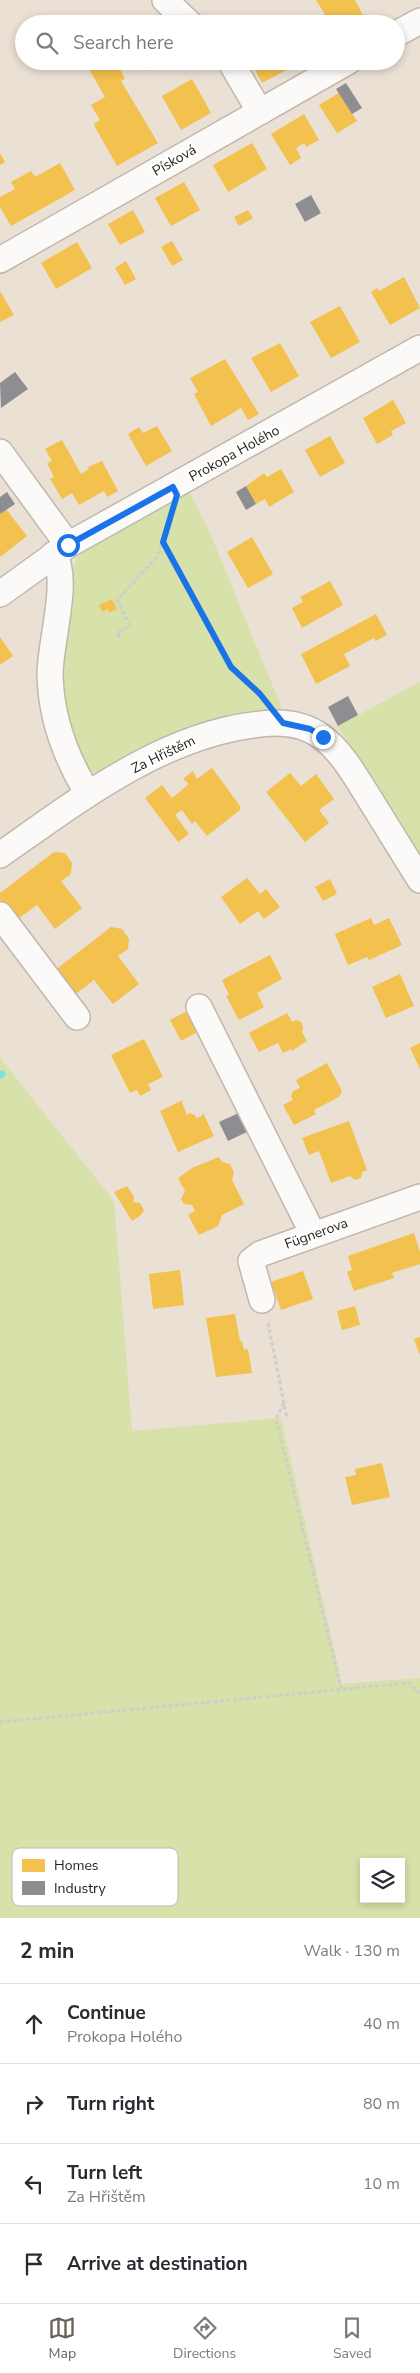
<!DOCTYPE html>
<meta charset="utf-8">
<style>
body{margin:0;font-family:"Nunito Sans",sans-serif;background:#f7f7f7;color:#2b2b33}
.controls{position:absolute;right:15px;bottom:15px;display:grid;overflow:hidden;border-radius:0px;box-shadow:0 2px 8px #0003}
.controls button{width:45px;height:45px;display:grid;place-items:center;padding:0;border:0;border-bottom:1px solid #e1e1e2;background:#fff;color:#2b2b33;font:25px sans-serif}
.stop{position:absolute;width:15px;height:15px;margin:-11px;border:4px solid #1a73e8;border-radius:50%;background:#fff}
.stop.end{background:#1a73e8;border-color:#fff;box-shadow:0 1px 5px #0008}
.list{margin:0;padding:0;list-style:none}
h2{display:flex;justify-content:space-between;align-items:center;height:65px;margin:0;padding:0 20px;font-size:21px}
h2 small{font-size:16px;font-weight:400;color:#7c7c81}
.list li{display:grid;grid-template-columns:32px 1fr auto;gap:15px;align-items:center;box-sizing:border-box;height:80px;padding:0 20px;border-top:1px solid #e1e1e2}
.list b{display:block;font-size:19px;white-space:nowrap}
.list p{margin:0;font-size:16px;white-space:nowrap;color:#7c7c81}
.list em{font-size:16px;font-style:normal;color:#7c7c81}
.icon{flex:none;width:28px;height:28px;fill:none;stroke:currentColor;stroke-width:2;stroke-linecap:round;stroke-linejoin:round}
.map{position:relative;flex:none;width:420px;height:1918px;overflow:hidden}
.search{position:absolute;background:#fff;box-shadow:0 2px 8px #0003;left:15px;right:15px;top:15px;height:55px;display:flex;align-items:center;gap:12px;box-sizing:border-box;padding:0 18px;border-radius:28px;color:#7c7c81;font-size:19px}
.sheet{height:385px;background:#fff}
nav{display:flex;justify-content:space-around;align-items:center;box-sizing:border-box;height:70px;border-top:1px solid #e1e1e2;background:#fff;font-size:14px;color:#7c7c81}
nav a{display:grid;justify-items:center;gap:2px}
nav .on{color:#696157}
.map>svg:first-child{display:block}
</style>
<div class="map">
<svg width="420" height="1918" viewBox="0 0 420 1918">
<rect width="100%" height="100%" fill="#eae0d3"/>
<g fill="#d7e1aa" fill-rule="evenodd">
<polygon points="188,489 212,538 281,706 282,716 96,775 82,766 58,684 72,573 77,558 85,549"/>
<polygon points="420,682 420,859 338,726"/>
<path d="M0,1058L114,1201L132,1431L281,1418L342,1684L420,1678V1918H0ZM364,1862H401V1899H364Z"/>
</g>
<g fill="#f2c14e">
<polygon points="316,0 355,0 366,21 362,24 317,24 315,20 325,14"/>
<polygon points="107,61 116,61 125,79 121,81 158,143 117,166 95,127 94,124 100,120 91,105 105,97 90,71"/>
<polygon points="143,61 166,61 148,71"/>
<polygon points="250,61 289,61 292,67 262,83"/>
<polygon points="192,79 211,113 181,130 162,96"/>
<polygon points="339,93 357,121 337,133 319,105"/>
<polygon points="304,114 319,140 306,147 304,143 296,148 301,158 290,165 271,134"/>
<polygon points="252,143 267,169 228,192 213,165"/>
<polygon points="0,153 5,162 0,165"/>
<polygon points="60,163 75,190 11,226 0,207 0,197 15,189 11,182 31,171 35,177"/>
<polygon points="184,182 200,210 171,226 155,198"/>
<polygon points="133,210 145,232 120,245 108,224"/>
<polygon points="248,210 253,218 239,226 234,217"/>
<polygon points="172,241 183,260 172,266 161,247"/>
<polygon points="77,242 92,268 56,289 41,263"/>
<polygon points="126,261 136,279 125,285 115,268"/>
<polygon points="404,277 420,308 390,325 371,292 377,288 379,291"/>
<polygon points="0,291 14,315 0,322"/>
<polygon points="340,306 360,342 331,358 310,322"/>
<polygon points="280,343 299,376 271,392 251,358"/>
<polygon points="225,359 259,414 248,420 241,408 211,426 194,394 198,392 190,378"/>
<polygon points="393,400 406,423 391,431 393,435 377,444 363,418"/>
<polygon points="157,426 172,451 146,466 128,434 139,427 143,433"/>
<polygon points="330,436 345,463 320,477 305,450"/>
<polygon points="62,440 81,474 89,469 88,467 102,461 118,491 107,497 104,491 79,505 72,493 62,499 50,479 54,477 47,463 52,461 45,449"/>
<polygon points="281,469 294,492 269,507 265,499 256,504 246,486 264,473 267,477"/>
<polygon points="6,509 27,536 0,557 0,514"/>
<polygon points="252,537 273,574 248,588 227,552"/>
<polygon points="330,581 343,605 302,628 292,608 303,602 300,597"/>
<polygon points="112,599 117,609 109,613 108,609 102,612 99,605"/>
<polygon points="376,614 387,635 376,641 374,638 344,654 350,666 316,684 301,654"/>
<polygon points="0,637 13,656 0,665"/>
<polygon points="212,768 240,806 240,810 207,836 195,821 192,824 182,810 175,815 189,834 178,842 145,798 162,785 172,798 189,784 183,779 193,771 197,779"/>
<polygon points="290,773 301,786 316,774 334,799 319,810 329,823 305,842 266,792"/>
<polygon points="54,852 65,853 72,863 71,874 61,881 82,908 55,929 37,905 15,921 0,901 0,893"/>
<polygon points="247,878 260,894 266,889 280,907 264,919 258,911 240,924 221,897"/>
<polygon points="330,879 337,894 323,901 315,887"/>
<polygon points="371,918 374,925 389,918 402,945 369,960 367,957 348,965 335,934"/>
<polygon points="111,927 122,929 129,939 128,949 118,956 139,984 113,1004 94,980 73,996 54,971"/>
<polygon points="270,955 282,979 257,993 264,1007 239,1020 226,996 229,995 222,980"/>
<polygon points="400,974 414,1006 386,1018 372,987"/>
<polygon points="189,1010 199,1031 181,1041 170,1020"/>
<polygon points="287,1013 292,1022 296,1020 301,1022 303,1027 302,1032 307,1041 292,1051 291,1049 283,1053 278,1043 259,1052 249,1033"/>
<polygon points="144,1039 163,1077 148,1084 151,1090 140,1096 137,1090 130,1093 111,1055"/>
<polygon points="420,1043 420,1069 410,1048"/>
<polygon points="327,1063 342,1091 339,1097 314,1110 316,1114 294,1125 283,1105 293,1100 291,1097 293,1091 300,1088 296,1080"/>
<polygon points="183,1100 182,1103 187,1115 190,1113 195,1115 196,1118 202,1116 203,1113 214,1136 178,1152 160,1111"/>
<polygon points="349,1121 367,1170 362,1172 361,1178 355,1180 350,1176 331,1183 319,1151 309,1155 302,1138"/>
<polygon points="219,1157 222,1162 230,1164 234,1172 232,1180 244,1204 222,1215 218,1226 199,1235 188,1215 195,1211 192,1205 184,1204 181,1199 185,1191 178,1178 192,1168"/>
<polygon points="127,1186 134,1197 133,1202 140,1203 144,1210 141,1215 132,1221 114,1192"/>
<polygon points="414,1233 420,1252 420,1264 392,1273 394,1278 354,1291 347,1272 352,1270 348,1256"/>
<polygon points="180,1270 184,1305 153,1309 149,1274"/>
<polygon points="303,1271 313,1299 281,1310 271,1282"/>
<polygon points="355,1306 360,1325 342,1330 337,1311"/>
<polygon points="235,1314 240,1341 242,1341 244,1350 248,1349 252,1373 216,1377 206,1318"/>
<polygon points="420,1337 420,1355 414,1339"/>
<polygon points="382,1463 390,1497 352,1505 345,1477 356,1475 355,1469"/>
</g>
<g fill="#8d8d92">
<polygon points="346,83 362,108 352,114 336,89"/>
<polygon points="311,195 321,213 305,222 295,204"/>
<polygon points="15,372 28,389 1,408 0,383"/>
<polygon points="246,486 256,504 246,510 236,492"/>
<polygon points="7,492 15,504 0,514 0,497"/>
<polygon points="348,696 358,715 338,726 328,707"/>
<polygon points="241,1112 249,1131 228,1141 219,1122"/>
</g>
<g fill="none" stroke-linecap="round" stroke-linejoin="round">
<polyline stroke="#7be0e2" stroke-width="7" points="0,1075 2,1074"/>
<g stroke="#c0b8ae" stroke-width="28">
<g id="street">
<polyline points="165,0 190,24"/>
<polyline points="396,34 420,21"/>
<polyline points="230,61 260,112"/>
<polyline points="0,260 349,61"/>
<polyline points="0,452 68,545"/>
<path d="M54,554C70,580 50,642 50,675C51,718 66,758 88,794"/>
<polyline points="0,594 68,545 420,348"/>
<path d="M0,855C76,802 159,737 253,725C277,721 302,722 322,737C341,751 354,774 366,793C384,822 402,851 420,880"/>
<polyline points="0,915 77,1017"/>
<polyline points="199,1007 313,1234"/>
<polyline points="262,1300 251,1261 260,1254 420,1197"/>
</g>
</g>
<g stroke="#d0cdca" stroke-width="3" stroke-dasharray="4 2.5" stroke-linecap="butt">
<polyline points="171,513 163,541 231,667 266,701"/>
<polyline points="120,637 117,633 130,626 117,600 157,557 163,541"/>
<polyline points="268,1323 287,1418"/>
<polyline points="284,1403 276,1419 341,1688"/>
<polyline points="0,1722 409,1683 420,1693"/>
</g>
<use href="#street" stroke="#fcfaf8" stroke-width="25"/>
</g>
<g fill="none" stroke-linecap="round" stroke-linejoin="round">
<polyline stroke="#1a73e8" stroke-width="6" points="68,545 173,487 177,495 163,542 231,667 260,694 283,723 310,729 323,737"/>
</g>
<g text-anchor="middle" stroke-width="5" stroke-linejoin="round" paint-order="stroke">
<g font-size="14" fill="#231d14" stroke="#fff">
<text transform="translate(174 160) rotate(-30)" y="5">Písková</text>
<text transform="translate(234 453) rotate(-29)" y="5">Prokopa Holého</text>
<text transform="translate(163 754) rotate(-26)" y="5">Za Hřištěm</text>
<text transform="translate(316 1233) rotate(-20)" y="5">Fügnerova</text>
</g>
</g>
<rect x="12" y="1848" width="166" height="58" rx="8" fill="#fff" stroke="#bdbbb8" stroke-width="1"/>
<rect x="22" y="1859" width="23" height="13" fill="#f2c14e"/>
<rect x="22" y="1881" width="23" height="14" fill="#8d8d92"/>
<g font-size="14" fill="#231d14">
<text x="54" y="1870">Homes</text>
<text x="54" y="1893">Industry</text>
</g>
</svg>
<div class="controls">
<button><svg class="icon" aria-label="layers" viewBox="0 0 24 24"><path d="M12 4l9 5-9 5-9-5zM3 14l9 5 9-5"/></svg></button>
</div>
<div class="stop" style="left:68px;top:545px"></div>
<div class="stop end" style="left:323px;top:737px"></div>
<div class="search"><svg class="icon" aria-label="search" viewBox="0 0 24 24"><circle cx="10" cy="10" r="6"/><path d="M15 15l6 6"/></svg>Search here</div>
</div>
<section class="sheet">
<h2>2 min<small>Walk · 130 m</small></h2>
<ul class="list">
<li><svg class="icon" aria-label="ahead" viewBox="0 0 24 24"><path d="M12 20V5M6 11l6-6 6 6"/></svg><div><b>Continue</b><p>Prokopa Holého</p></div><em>40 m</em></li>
<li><svg class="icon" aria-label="right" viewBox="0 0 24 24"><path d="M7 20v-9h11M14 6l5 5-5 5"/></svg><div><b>Turn right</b></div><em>80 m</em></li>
<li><svg class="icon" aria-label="left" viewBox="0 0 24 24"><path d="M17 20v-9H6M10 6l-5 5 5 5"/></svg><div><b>Turn left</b><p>Za Hřištěm</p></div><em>10 m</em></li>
<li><svg class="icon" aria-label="arrive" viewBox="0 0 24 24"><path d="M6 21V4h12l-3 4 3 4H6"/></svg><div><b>Arrive at destination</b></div></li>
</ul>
</section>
<nav>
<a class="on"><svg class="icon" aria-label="map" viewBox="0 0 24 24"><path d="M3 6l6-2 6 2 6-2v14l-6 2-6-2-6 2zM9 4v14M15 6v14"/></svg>Map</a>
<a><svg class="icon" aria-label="directions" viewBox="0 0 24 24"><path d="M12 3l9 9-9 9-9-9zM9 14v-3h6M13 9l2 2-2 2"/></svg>Directions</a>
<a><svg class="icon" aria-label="saved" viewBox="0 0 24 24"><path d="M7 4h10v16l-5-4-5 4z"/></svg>Saved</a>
</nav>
